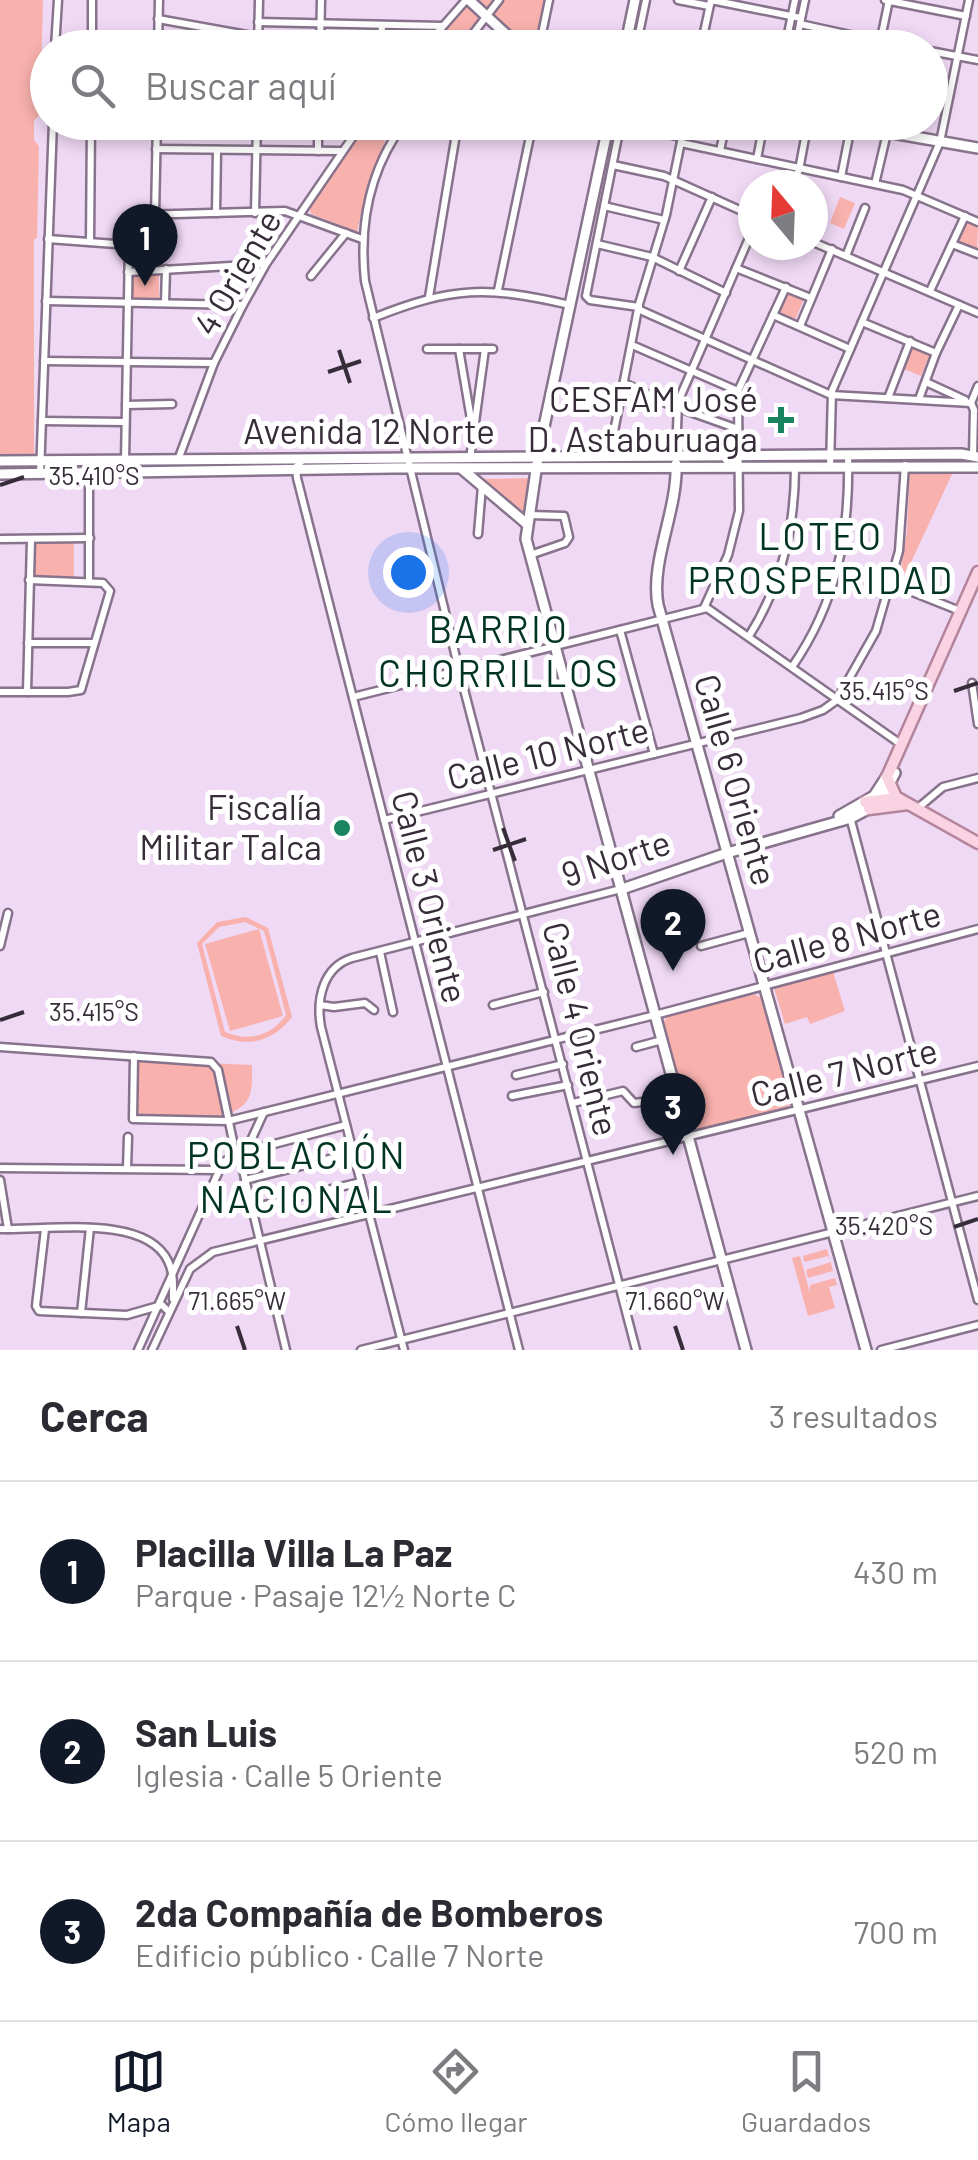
<!DOCTYPE html>
<html lang="es">
<meta charset="utf-8">
<style>
body{margin:0;font-family:Barlow,sans-serif;background:#f7f7f7;color:#2b2b33}
.compass{position:absolute;left:738px;top:170px;width:90px;height:90px;border-radius:50%;background:#fff;box-shadow:0 5px 15px #0003;rotate:341deg}
.you{position:absolute;left:408px;top:572px;width:35px;height:35px;margin:-25px;border:8px solid #fff;border-radius:50%;background:#1a73e8;box-shadow:0 0 0 15px #1a73e833}
.badge{display:grid;place-items:center;width:65px;height:65px;border-radius:50%;background:#111827;color:#fff;font-size:32px;font-weight:700}
.pin{position:absolute;translate:-50% -82px;filter:drop-shadow(0 2px 5px #0008)}
.pin::after{content:'';position:absolute;top:52px;width:35px;height:30px;background:inherit;clip-path:polygon(0 0,100% 0,50% 100%)}
.list{margin:0;padding:0;list-style:none}
h2{display:flex;justify-content:space-between;align-items:center;height:130px;margin:0;padding:0 40px;font-size:42px}
h2 small{font-size:32px;font-weight:400;color:#7c7c81}
.list li{display:grid;grid-template-columns:65px 1fr auto;gap:30px;align-items:center;box-sizing:border-box;height:180px;padding:0 40px;border-top:2px solid #e1e1e2}
.list b{display:block;font-size:38px;white-space:nowrap}
.list p{margin:0;font-size:32px;white-space:nowrap;color:#7c7c81}
.list em{font-size:32px;font-style:normal;color:#7c7c81}
.icon{flex:none;width:55px;height:55px;fill:none;stroke:currentColor;stroke-width:2;stroke-linecap:round;stroke-linejoin:round}
.map{position:relative;flex:none;width:978px;height:1350px;overflow:hidden}
.search{position:absolute;background:#fff;box-shadow:0 5px 15px #0003;left:30px;right:30px;top:30px;height:110px;display:flex;align-items:center;gap:25px;box-sizing:border-box;padding:0 35px;border-radius:55px;color:#7c7c81;font-size:38px}
.sheet{height:670px;background:#fff}
nav{display:flex;justify-content:space-around;align-items:center;box-sizing:border-box;height:140px;border-top:2px solid #e1e1e2;background:#fff;font-size:28px;color:#7c7c81}
nav a{display:grid;justify-items:center;gap:5px}
nav .on{color:#111827}
.map>svg:first-child{display:block}
</style>
<div class="map">
<svg width="978" height="1350" viewBox="0 0 978 1350">
<rect width="100%" height="100%" fill="#f0d9f5"/>
<g fill="#f8b1ad" fill-rule="evenodd">
<polygon points="0,0 43,0 40,114 34,121 34,140 39,146 37,238 34,239 34,455 0,454"/>
<polygon points="470,0 545,0 536,46 529,47 487,12 458,47 429,48"/>
<polygon points="368,123 399,123 385,141 367,188 357,232 311,214 309,208"/>
<polygon points="840,197 855,203 844,229 830,223"/>
<polygon points="964,219 978,225 977,250 954,240"/>
<polygon points="159,271 159,300 131,300 131,272"/>
<polygon points="782,290 804,299 795,320 773,311"/>
<polygon points="909,344 930,353 921,376 899,367"/>
<polygon points="910,470 954,470 906,573 901,569 907,531"/>
<polygon points="531,478 524,512 482,479"/>
<polygon points="35,540 74,542 74,578 34,577"/>
<path d="M246,917L268,928L292,1017C274,1041 248,1048 221,1036L197,943L217,922ZM245,922L264,931L286,1015C271,1036 249,1042 225,1032L202,944L219,927Z"/>
<polygon points="259,929 283,1016 230,1031 205,944"/>
<polygon points="833,972 845,1011 810,1024 807,1017 785,1024 774,988"/>
<polygon points="753,994 762,998 791,1103 785,1110 697,1129 688,1124 663,1023 667,1016"/>
<path d="M138,1060L252,1065C252,1075 253,1088 249,1097C235,1128 164,1117 135,1116Z"/>
<polygon points="827,1249 833,1271 808,1278 806,1270 831,1262 828,1256 804,1262 803,1256"/>
<polygon points="800,1256 810,1293 810,1285 835,1278 837,1285 829,1287 835,1308 808,1316 792,1258"/>
</g>
<g fill="none" stroke-linecap="round" stroke-linejoin="round">
<g stroke="#87738b" stroke-width="11">
<g id="street">
<polyline points="678,0 709,6"/>
<polyline points="711,0 801,18"/>
<polyline points="885,0 966,16"/>
<polyline points="158,19 258,37"/>
<polyline points="258,22 442,26"/>
<polyline points="800,24 910,48"/>
<polyline points="638,35 701,46"/>
<polyline points="702,41 735,48"/>
<polyline points="701,46 711,0"/>
<polyline points="55,48 58,0"/>
<polyline points="92,48 92,0"/>
<polyline points="158,48 159,0"/>
<polyline points="258,48 259,0"/>
<polyline points="320,48 321,0"/>
<polyline points="381,48 382,25"/>
<polyline points="424,48 466,0"/>
<polyline points="462,48 499,0"/>
<polyline points="539,48 549,0"/>
<polyline points="636,48 646,0"/>
<polyline points="785,48 795,0"/>
<polyline points="795,48 805,0"/>
<polyline points="879,48 889,0"/>
<polyline points="930,51 978,60"/>
<polyline points="930,94 949,97"/>
<path d="M405,122C370,168 359,224 365,281L459,670L636,1350"/>
<polyline points="621,122 586,296 590,300 639,307"/>
<polyline points="621,124 682,137"/>
<polyline points="681,143 903,190 978,222"/>
<polyline points="156,149 340,151"/>
<polyline points="318,151 318,122"/>
<polyline points="720,151 726,122"/>
<polyline points="757,159 764,122"/>
<polyline points="613,165 664,176 753,216"/>
<polyline points="841,177 851,126"/>
<polyline points="875,184 887,133"/>
<polyline points="792,185 799,170 808,122"/>
<polyline points="604,206 664,220"/>
<polyline points="216,213 217,150"/>
<polyline points="255,213 257,122"/>
<polyline points="155,215 157,122"/>
<polyline points="48,239 129,245"/>
<polyline points="90,242 91,122"/>
<polyline points="813,242 978,313"/>
<polyline points="597,244 652,257 726,293"/>
<polyline points="952,244 978,254"/>
<polyline points="846,256 865,208"/>
<polyline points="736,268 811,298"/>
<polyline points="679,271 712,197"/>
<polyline points="128,272 265,264"/>
<polyline points="311,276 346,233"/>
<polyline points="498,290 533,122"/>
<polyline points="930,291 965,216"/>
<polyline points="429,297 458,122"/>
<polyline points="46,301 243,305"/>
<polyline points="165,303 166,269"/>
<polyline points="640,310 831,395 971,403"/>
<polyline points="773,315 850,349"/>
<path d="M373,318C453,286 487,286 570,305"/>
<polyline points="862,322 936,353"/>
<polyline points="800,326 832,249"/>
<polyline points="632,345 738,391"/>
<polyline points="427,349 493,349"/>
<polyline points="459,349 473,431"/>
<polyline points="44,361 214,363"/>
<polyline points="926,382 965,400"/>
<polyline points="624,383 668,404 738,429"/>
<polyline points="888,398 910,341"/>
<polyline points="919,399 936,353 959,305"/>
<polyline points="126,405 172,404"/>
<polyline points="42,421 125,422"/>
<polyline points="973,456 974,410 971,403 978,386"/>
<polyline points="609,457 639,304 666,215 685,122"/>
<polyline points="676,457 678,402 753,229"/>
<polyline points="304,459 296,467 297,478 519,1350"/>
<polyline points="470,459 485,349"/>
<polyline points="178,460 214,363 243,305 266,264 363,122"/>
<polyline points="89,462 89,581"/>
<polyline points="125,462 129,245 133,219 140,215 285,211 362,239"/>
<polyline points="830,467 832,391 940,142 969,0"/>
<polyline points="40,474 53,122"/>
<polyline points="529,515 564,516 569,537 565,543 530,555"/>
<polyline points="478,534 482,486"/>
<polyline points="0,539 90,538"/>
<polyline points="892,584 960,611"/>
<polyline points="704,608 728,555 739,511 738,391 786,287"/>
<polyline points="620,630 654,754"/>
<path d="M749,636C782,584 795,528 795,467"/>
<polyline points="28,643 93,643"/>
<path d="M792,667C837,602 850,534 848,455"/>
<polyline points="972,683 978,724"/>
<polyline points="0,692 68,692 81,690 110,591 103,583 29,580"/>
<polyline points="27,692 31,540"/>
<polyline points="353,697 707,608 902,745"/>
<polyline points="918,808 943,787 978,778"/>
<polyline points="850,817 978,1300"/>
<polyline points="384,820 801,718 823,710 837,700 876,631 899,551 905,465"/>
<polyline points="0,946 8,913"/>
<polyline points="701,946 749,933"/>
<polyline points="380,952 393,1012"/>
<polyline points="320,1005 334,1007 365,1003 374,1010"/>
<polyline points="493,1005 544,992"/>
<polyline points="0,1047 211,1062 218,1070 233,1141 232,1156"/>
<polyline points="636,1047 662,1040"/>
<polyline points="134,1056 133,1119 228,1121 655,1015 978,929"/>
<polyline points="516,1075 563,1064"/>
<polyline points="512,1096 568,1085"/>
<polyline points="573,1103 623,1091 634,1103 677,1098"/>
<polyline points="264,1112 241,1162 286,1350"/>
<polyline points="0,1168 218,1170"/>
<polyline points="127,1168 128,1137"/>
<polyline points="0,1180 8,1229"/>
<polyline points="245,1180 353,1153"/>
<polyline points="252,1208 361,1182"/>
<path d="M0,1229C45,1231 145,1213 168,1261C174,1273 173,1286 173,1299"/>
<polyline points="45,1229 36,1306 39,1311 127,1315 162,1305 169,1312"/>
<polyline points="81,1313 90,1228"/>
<polyline points="138,1350 223,1162 244,1152 346,1125"/>
<polyline points="152,1350 190,1269 213,1252 978,1066"/>
<polyline points="361,1350 978,1196"/>
<path d="M404,1350L321,1027C316,999 323,967 352,958L621,889"/>
<polyline points="881,1350 978,1325"/>
</g>
</g>
<g stroke="#87738b" stroke-width="14">
<g id="secondary">
<polyline points="469,0 521,48"/>
<polyline points="625,48 635,0"/>
<polyline points="609,122 539,450 526,539 746,1350"/>
<polyline points="830,122 978,148"/>
<polyline points="0,461 961,454 978,457"/>
<path d="M676,464C678,510 650,561 658,605L866,1350"/>
<polyline points="462,469 527,524"/>
<polyline points="0,474 393,468 978,467"/>
<polyline points="839,816 874,796 887,776"/>
<polyline points="622,889 727,853 851,818 879,803 895,773"/>
</g>
</g>
<g stroke="#b3859b" stroke-width="15">
<g id="primary">
<polyline points="978,572 887,777 896,797 978,843"/>
<polyline points="865,802 889,799"/>
<polyline points="869,809 908,804"/>
</g>
</g>
<use href="#street" stroke="#fff" stroke-width="6"/>
<use href="#secondary" stroke="#fff" stroke-width="9"/>
<use href="#primary" stroke="#fad3e3" stroke-width="10"/>
</g>
<path fill="none" stroke="#362d38" stroke-width="4" d="M339,350L350,383M328,372L361,361M0,485L24,477M954,691L978,683M503,828L515,861M493,850L526,839M0,1020L24,1012M954,1227L978,1219M237,1326L245,1350M675,1326L683,1350"/>
<g fill="#1a835f" stroke="#fff" stroke-width="4">
<path d="M776 405h10v10h10v10h-10v10h-10v-10h-10v-10h10z"/>
<circle cx="342" cy="828" r="10"/>
</g>
<g text-anchor="middle" stroke-width="10" stroke-linejoin="round" paint-order="stroke">
<g font-size="35" fill="#362d38" stroke="#fff">
<text transform="translate(238 273) rotate(-60)" y="12">4 Oriente</text>
<text x="369" y="444">Avenida 12 Norte</text>
<text transform="translate(548 754) rotate(-14)" y="12">Calle 10 Norte</text>
<text transform="translate(735 780) rotate(74)" y="12">Calle 6 Oriente</text>
<text transform="translate(616 859) rotate(-18)" y="12">9 Norte</text>
<text transform="translate(429 897) rotate(76)" y="12">Calle 3 Oriente</text>
<text transform="translate(847 938) rotate(-15)" y="12">Calle 8 Norte</text>
<text transform="translate(580 1029) rotate(76)" y="12">Calle 4 Oriente</text>
<text transform="translate(844 1073) rotate(-14)" y="12">Calle 7 Norte</text>
</g>
<g font-size="35" fill="#362d38" stroke="#fff" text-anchor="end">
<text x="758" y="412">CESFAM José<tspan x="758" dy="40">D. Astaburuaga</tspan></text>
<text x="322" y="820">Fiscalía<tspan x="322" dy="40">Militar Talca</tspan></text>
</g>
<g font-size="38" letter-spacing="2.5" fill="#023423" stroke="#fff">
<text x="821" y="550">LOTEO<tspan x="821" dy="44">PROSPERIDAD</tspan></text>
<text x="499" y="643">BARRIO<tspan x="499" dy="44">CHORRILLOS</tspan></text>
<text x="297" y="1169">POBLACIÓN<tspan x="297" dy="44">NACIONAL</tspan></text>
</g>
</g>
<g font-size="25" text-anchor="middle" fill="#362d38" stroke="#fff" stroke-width="10" stroke-linejoin="round" paint-order="stroke">
<text x="94" y="485">35.410°S</text>
<text x="884" y="700">35.415°S</text>
<text x="94" y="1021">35.415°S</text>
<text x="884" y="1235">35.420°S</text>
<text x="237" y="1310">71.665°W</text>
<text x="675" y="1310">71.660°W</text>
</g>
</svg>
<svg class="compass" viewBox="-18 -18 36 36"><path d="M0-13l5 13h-10z" fill="#e53935"/><path d="M0 13l5-13h-10z" fill="#7c7c81"/></svg>
<div class="you"></div>
<div class="pin badge" style="left:145px;top:286px">1</div>
<div class="pin badge" style="left:673px;top:971px">2</div>
<div class="pin badge" style="left:673px;top:1155px">3</div>
<div class="search"><svg class="icon" aria-label="search" viewBox="0 0 24 24"><circle cx="10" cy="10" r="6"/><path d="M15 15l6 6"/></svg>Buscar aquí</div>
</div>
<section class="sheet">
<h2>Cerca<small>3 resultados</small></h2>
<ul class="list">
<li><span class="badge">1</span><div><b>Placilla Villa La Paz</b><p>Parque · Pasaje 12½ Norte C</p></div><em>430 m</em></li>
<li><span class="badge">2</span><div><b>San Luis</b><p>Iglesia · Calle 5 Oriente</p></div><em>520 m</em></li>
<li><span class="badge">3</span><div><b>2da Compañía de Bomberos</b><p>Edificio público · Calle 7 Norte</p></div><em>700 m</em></li>
</ul>
</section>
<nav>
<a class="on"><svg class="icon" aria-label="map" viewBox="0 0 24 24"><path d="M3 6l6-2 6 2 6-2v14l-6 2-6-2-6 2zM9 4v14M15 6v14"/></svg>Mapa</a>
<a><svg class="icon" aria-label="directions" viewBox="0 0 24 24"><path d="M12 3l9 9-9 9-9-9zM9 14v-3h6M13 9l2 2-2 2"/></svg>Cómo llegar</a>
<a><svg class="icon" aria-label="saved" viewBox="0 0 24 24"><path d="M7 4h10v16l-5-4-5 4z"/></svg>Guardados</a>
</nav>
